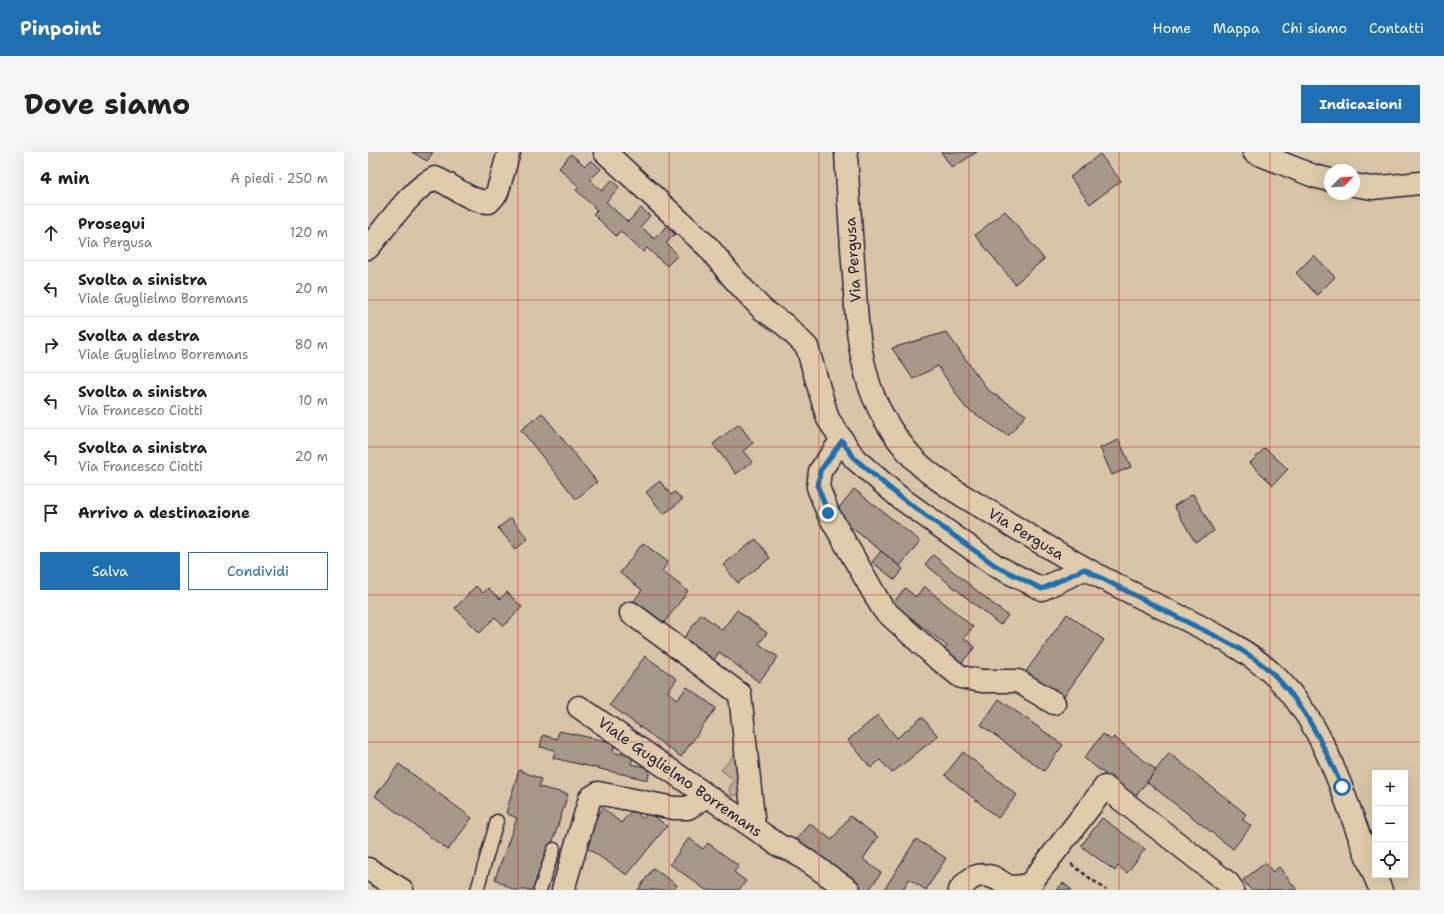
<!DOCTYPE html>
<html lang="it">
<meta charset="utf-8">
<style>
body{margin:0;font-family:"Shantell Sans",sans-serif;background:#f6f6f6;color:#202124}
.controls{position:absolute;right:12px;bottom:12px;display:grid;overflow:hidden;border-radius:0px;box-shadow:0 4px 16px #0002}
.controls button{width:36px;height:36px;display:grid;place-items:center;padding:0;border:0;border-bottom:1px solid #e0e0e0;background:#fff;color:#202124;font:20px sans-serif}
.compass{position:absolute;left:956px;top:12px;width:36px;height:36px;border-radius:50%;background:#fff;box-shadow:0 4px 16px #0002;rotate:65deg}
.stop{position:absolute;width:12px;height:12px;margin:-9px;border:3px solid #1f6fb2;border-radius:50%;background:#fff}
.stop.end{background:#1f6fb2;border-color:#fff;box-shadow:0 1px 4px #0008}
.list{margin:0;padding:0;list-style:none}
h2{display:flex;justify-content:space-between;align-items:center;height:52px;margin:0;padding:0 16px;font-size:17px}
h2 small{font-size:13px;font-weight:400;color:#757577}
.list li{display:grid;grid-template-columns:26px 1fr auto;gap:12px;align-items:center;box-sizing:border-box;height:56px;padding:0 16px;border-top:1px solid #e0e0e0}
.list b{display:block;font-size:15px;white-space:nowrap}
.list p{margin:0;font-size:13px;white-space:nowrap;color:#757577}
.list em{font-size:13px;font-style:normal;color:#757577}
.actions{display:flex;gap:8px;padding:12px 16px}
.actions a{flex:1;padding:9px 0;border:1px solid #1f6fb2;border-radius:0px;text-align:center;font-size:14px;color:#1f6fb2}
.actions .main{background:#1f6fb2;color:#fff}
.icon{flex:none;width:22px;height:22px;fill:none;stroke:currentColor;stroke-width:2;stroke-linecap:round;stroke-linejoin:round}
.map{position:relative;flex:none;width:1052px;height:738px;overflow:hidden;border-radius:0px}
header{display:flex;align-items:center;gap:24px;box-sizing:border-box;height:56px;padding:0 20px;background:#1f6fb2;color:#fff}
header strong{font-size:19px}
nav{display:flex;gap:22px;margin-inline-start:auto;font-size:14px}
.intro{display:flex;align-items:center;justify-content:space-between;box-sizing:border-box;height:96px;padding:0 24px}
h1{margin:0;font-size:28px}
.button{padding:10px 18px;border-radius:0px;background:#1f6fb2;color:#fff;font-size:14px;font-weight:700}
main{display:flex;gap:24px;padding:0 24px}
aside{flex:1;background:#fff;border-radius:0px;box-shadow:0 4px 16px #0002}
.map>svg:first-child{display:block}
</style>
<header>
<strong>Pinpoint</strong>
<nav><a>Home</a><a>Mappa</a><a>Chi siamo</a><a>Contatti</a></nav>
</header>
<div class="intro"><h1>Dove siamo</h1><a class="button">Indicazioni</a></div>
<main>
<aside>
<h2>4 min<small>A piedi · 250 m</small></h2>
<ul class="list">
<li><svg class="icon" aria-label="ahead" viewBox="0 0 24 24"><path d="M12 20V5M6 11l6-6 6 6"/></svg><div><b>Prosegui</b><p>Via Pergusa</p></div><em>120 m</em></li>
<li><svg class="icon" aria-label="left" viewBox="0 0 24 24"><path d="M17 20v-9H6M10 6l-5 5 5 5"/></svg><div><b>Svolta a sinistra</b><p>Viale Guglielmo Borremans</p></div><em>20 m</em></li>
<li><svg class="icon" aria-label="right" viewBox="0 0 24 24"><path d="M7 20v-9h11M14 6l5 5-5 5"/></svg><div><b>Svolta a destra</b><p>Viale Guglielmo Borremans</p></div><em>80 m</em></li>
<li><svg class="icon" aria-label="left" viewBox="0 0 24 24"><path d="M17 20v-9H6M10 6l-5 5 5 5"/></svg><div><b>Svolta a sinistra</b><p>Via Francesco Ciotti</p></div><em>10 m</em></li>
<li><svg class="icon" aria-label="left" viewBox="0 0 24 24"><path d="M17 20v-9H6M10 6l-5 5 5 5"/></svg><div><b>Svolta a sinistra</b><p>Via Francesco Ciotti</p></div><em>20 m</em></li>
<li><svg class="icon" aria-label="arrive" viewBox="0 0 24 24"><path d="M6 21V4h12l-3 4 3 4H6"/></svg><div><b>Arrivo a destinazione</b></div></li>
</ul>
<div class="actions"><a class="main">Salva</a><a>Condividi</a></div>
</aside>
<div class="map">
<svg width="1052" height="738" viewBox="0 0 1052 738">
<rect width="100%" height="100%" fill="#d8c5a7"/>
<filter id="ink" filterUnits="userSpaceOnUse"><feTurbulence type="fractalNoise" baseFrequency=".025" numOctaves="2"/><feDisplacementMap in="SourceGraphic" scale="8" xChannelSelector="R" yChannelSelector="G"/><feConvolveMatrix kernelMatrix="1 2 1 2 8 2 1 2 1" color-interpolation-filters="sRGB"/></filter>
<g filter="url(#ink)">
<polygon fill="#baaa95" stroke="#6e6668" points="367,602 372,641 367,644 363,643 361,637 366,628 353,618"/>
<g fill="#a69889" stroke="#22223b">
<polygon points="44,0 65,0 59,9"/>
<polygon points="573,0 609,0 584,16"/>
<polygon points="203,2 217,14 223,8 233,17 222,28 234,39 244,28 251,35 238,50 260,70 273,56 282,64 273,74 286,87 298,75 307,82 298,91 310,103 299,114 279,96 275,100 252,79 248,84 225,62 229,58 208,38 211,35 191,16"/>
<polygon points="732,2 753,29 722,52 702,25"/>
<polygon points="637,59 676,107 647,132 607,83"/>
<polygon points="946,103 967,125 949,143 928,121"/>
<polygon points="578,180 620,238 658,263 640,284 597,255 570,214 545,227 524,196"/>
<polygon points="174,261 229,330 208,347 153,278"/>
<polygon points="371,272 385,291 375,299 384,310 368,322 345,292"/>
<polygon points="751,288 763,315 744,323 732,296"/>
<polygon points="897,296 920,317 905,333 882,311"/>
<polygon points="292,329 303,343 307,340 314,348 296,362 278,340"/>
<polygon points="486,337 552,389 532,414 466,362"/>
<polygon points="825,342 846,379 827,390 806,354"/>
<polygon points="143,366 160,387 148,397 130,376"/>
<polygon points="388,387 402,406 370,431 355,413"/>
<polygon points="275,391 300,410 294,419 320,439 296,471 266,449 274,438 252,421"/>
<polygon points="513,399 535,417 527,428 504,410"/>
<polygon points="565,403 640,464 632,473 557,412"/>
<polygon points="108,434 115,441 120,436 132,447 139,440 154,455 136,474 127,465 112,481 87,456"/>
<polygon points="556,434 605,475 596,486 607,495 590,515 573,501 579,494 542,465 537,471 520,458 537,436 548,445"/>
<polygon points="369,458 399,481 391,492 410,505 391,530 351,500 346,508 316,486 333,462 354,478"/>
<polygon points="699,462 736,488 694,547 657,521"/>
<polygon points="277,504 309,527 300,540 309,548 319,535 348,556 313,605 242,553"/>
<polygon points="631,547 695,593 676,619 613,573"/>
<polygon points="510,563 529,586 554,565 570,584 524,621 512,608 503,616 480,588"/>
<polygon points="191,579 247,591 245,600 265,605 263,612 282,616 280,628 185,606 187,598 172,595 175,583 189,587"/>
<polygon points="735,582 743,588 746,585 788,618 767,645 716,606"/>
<polygon points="595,600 649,643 630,666 577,623"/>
<polygon points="801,601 878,662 874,667 883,674 865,697 779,630"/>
<polygon points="31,612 104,666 80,698 7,644"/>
<polygon points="151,618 173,627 171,635 200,642 169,738 146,738 127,727 149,666 138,661"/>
<polygon points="235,656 253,671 265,657 275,667 280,660 299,674 259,723 219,696 216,683"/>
<polygon points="482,664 510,685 495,707 513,721 501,738 488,738 425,692 441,671 464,688"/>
<polygon points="734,666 777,697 759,721 750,714 747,719 713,694"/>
<polygon points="321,686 335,697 340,691 371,714 366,720 378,729 371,738 338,738 302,712"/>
<polygon points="548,687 578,706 558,738 541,727 535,737 537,738 516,738"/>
<polygon points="897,711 905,720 911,715 929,738 883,738 875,728"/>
<polygon points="285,716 309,733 305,738 270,738"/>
<polygon points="695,731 704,738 689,738"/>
</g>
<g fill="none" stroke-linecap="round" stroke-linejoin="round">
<g stroke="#22223b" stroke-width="15">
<g id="lane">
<polyline points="109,738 129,669"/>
<polyline points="172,738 186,697"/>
</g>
</g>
<g stroke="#22223b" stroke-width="25">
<g id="street">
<polyline points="237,0 340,95 366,127 394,157 417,173 439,195 460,267 487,307 531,345 628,414 674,437 716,417"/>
<path d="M0,96C17,76 44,36 67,26C85,33 102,50 121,50L129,41L141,0"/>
<polyline points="473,289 452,319 450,335 460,361 515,457 569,506 593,525 614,529 650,529 686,551"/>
<polyline points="263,461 372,542 386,675"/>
<polyline points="211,555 412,694 425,699 481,738"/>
<polyline points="195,738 222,646 230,641 306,656 320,656 339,644"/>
<path d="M592,738C601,726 610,719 627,726C631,728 635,732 640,734C647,736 655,734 662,732L737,635L860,731L865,738"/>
</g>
</g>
<g stroke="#22223b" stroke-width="25">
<g id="secondary">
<path d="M478,0C480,41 483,82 486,123C488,156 489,189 498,221C505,252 524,283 546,307C566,328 602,348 627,363C670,389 711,415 756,437C804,462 871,488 909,526C966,583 980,667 1013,738"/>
<polyline points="886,0 946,24 962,28"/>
<polyline points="986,33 1004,36 1052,31"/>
</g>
</g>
<g stroke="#22223b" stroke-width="25">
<polyline id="primary" points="0,717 34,738"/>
</g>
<polyline stroke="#22223b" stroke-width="2.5" stroke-dasharray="4 3" stroke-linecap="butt" points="703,712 738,738"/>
<use href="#lane" stroke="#e0ccab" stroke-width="12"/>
<use href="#street" stroke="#e0ccab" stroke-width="22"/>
<use href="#secondary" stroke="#e0ccab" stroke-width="22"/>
<use href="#primary" stroke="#e0ccab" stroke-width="22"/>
</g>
</g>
<g fill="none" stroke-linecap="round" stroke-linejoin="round" filter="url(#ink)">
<path stroke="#1f6fb2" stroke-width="5" d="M460,361L450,335L452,319L474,289L487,307L531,344L628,414L674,437L716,417C750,435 784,452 819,470C851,486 886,501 911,528C940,559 957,597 974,635"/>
</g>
<path fill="none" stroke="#cd2829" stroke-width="1" stroke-opacity="0.55" d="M150,0V738M301,0V738M451,0V738M601,0V738M751,0V738M902,0V738M0,148H1052M0,295H1052M0,443H1052M0,590H1052"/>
<g text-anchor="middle" stroke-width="3" stroke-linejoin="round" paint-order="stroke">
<g font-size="15" fill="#22223b" stroke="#e0ccab">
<text transform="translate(485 108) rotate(-94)" y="5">Via Pergusa</text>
<text transform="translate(658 382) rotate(31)" y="5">Via Pergusa</text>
<text transform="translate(312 625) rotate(35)" y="5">Viale Guglielmo Borremans</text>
</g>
</g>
</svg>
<div class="controls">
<button>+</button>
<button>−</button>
<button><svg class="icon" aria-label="locate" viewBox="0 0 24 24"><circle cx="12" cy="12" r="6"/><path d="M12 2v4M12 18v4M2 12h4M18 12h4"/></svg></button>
</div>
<svg class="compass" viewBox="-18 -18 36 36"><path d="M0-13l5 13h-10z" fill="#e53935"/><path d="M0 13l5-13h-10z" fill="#757577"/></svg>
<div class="stop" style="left:974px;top:635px"></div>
<div class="stop end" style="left:460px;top:361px"></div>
</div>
</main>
